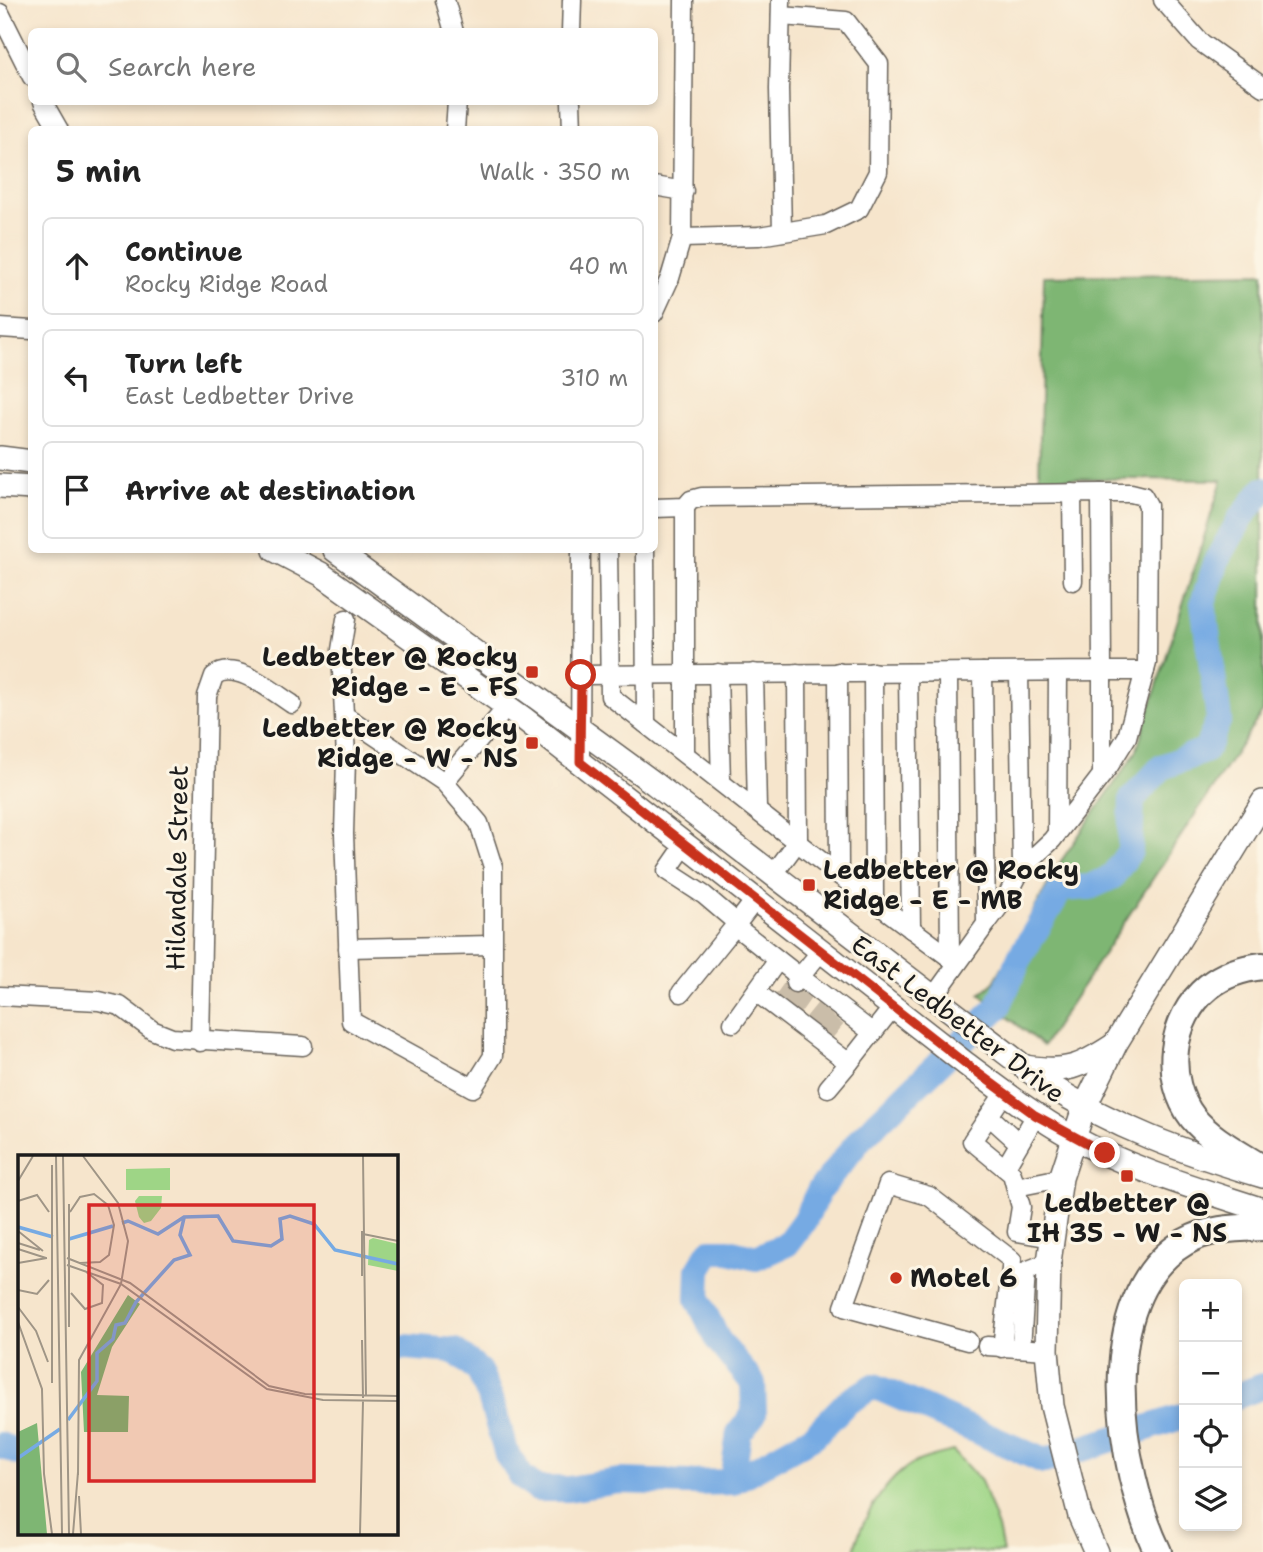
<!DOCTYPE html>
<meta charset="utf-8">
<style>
body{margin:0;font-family:"Shantell Sans",sans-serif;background:#f2f2f2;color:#222}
.controls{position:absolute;right:21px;bottom:21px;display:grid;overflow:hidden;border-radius:10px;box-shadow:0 4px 10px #0003}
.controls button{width:63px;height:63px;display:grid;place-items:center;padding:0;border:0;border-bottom:2px solid #e0e0e0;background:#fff;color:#222;font:35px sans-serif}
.stop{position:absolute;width:21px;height:21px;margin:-16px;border:5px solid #c8321e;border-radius:50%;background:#fff}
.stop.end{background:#c8321e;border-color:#fff;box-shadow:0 2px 7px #0008}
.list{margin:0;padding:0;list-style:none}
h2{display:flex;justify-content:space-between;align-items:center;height:91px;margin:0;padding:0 28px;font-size:30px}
h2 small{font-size:23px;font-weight:400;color:#767676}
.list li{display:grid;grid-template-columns:46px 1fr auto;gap:21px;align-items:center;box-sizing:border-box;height:98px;margin:0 14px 14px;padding:0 14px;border:2px solid #e0e0e0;border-radius:10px}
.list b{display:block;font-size:26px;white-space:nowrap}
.list p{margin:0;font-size:23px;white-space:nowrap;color:#767676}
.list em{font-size:23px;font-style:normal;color:#767676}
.icon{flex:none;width:38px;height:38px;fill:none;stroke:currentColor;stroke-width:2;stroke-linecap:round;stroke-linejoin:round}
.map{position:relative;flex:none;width:1263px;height:1552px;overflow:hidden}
.search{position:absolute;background:#fff;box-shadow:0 4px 10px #0003;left:28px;top:28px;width:630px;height:77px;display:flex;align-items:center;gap:18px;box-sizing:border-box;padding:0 24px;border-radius:10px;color:#767676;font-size:26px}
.panel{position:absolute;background:#fff;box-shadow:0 4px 10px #0003;left:28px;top:126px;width:630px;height:427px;border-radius:10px}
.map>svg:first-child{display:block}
</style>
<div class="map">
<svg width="1263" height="1552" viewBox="0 0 1263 1552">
<rect width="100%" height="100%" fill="#fcf5e5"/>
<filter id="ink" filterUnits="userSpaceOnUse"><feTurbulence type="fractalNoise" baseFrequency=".0143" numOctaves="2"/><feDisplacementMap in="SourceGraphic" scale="14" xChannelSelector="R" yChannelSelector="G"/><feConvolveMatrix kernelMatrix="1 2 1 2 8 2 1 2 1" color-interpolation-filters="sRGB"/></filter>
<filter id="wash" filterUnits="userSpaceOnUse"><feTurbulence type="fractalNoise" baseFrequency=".00686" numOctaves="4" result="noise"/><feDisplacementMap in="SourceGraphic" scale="28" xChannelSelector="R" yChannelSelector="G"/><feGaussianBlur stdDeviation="1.57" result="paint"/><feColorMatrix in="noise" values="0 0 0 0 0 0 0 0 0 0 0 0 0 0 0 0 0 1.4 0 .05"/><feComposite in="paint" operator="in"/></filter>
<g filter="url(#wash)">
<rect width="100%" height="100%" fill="#f6e5cc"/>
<path fill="#9ed586" stroke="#5d7851" stroke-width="2" d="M953,1451L981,1481L998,1528L1003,1552H854C859,1522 887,1476 916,1462C927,1457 941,1454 953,1451Z"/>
<polygon fill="#7eb673" stroke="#4d6948" stroke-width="2" points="1263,273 1263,711 1043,1046 980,994 994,982 1061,861 1136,752 1222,480 1039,478 1044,276"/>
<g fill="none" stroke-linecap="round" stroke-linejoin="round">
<g stroke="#76aae3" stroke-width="26">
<polyline points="396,1349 405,1347 455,1351 479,1371 491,1400 507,1455 522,1477 537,1489 568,1489 619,1481 688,1483 732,1482 814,1436 846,1403 874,1386 1044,1461 1184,1416"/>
<polyline points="1237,1396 1263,1386"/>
<polyline points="0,1445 19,1453"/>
<polyline points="732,1482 739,1433 754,1414 753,1383 718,1340 698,1299 699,1269 710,1251 729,1251 756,1258 787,1244 804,1221 819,1191 861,1138 998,1007 1021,955 1061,889 1090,887 1112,877 1130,851 1132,799 1162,767 1206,750 1219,719 1203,603 1217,560 1241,518 1263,490"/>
</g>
</g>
</g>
<g filter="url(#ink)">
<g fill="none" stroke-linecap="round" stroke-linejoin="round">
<g stroke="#cabda9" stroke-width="18" stroke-dasharray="18 9" stroke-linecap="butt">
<polyline points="783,1000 795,983"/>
<polyline points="793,1008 805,991"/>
<polyline points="813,1023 826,1007"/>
<polyline points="825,1033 838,1017"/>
</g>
<g stroke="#68625a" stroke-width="21">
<g id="minor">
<polyline points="445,0 454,32"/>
<polyline points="781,0 779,89 782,232"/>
<polyline points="1163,0 1199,41 1263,87"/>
<polyline points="0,13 32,77"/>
<polyline points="571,32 572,0"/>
<polyline points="43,102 59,130"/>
<polyline points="571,102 572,130"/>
<polyline points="455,130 457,102"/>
<polyline points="654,186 684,191"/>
<polyline points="682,238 759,236 826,225 859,209 878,172 879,64 846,21 781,16"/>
<polyline points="654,313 670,278 682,238 684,0"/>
<polyline points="0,328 32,330"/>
<polyline points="1072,493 1073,581"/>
<polyline points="654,508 685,507 691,500 702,497 1101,493 1102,671 983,672"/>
<polyline points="608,550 610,696 839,875 957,963"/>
<polyline points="645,550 646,724"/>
<polyline points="838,672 839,875"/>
<polyline points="873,672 874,901"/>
<polyline points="1019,672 1022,868"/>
<polyline points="718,673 721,782"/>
<polyline points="754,673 757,809"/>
<polyline points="908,673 911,929"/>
<polyline points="948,673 950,958"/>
<polyline points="581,675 983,672 986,924 932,999"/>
<polyline points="344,715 444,782 479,823 493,867 493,1056 473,1088 351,1021 344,834 346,758 341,650 346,619"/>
<polyline points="685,754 685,507"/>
<polyline points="580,762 581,550"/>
<polyline points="1102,775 1102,671 1145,671"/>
<polyline points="444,782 507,707"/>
<polyline points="1057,833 1058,672"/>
<polyline points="685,845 667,871 704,895 737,923"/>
<polyline points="773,875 798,841 797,673"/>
<polyline points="755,900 735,926 800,977 795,983"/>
<polyline points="986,924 1007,896 1022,868 1052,840 1109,766 1127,737 1147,663 1148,505 1143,496 1131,493 1101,493"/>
<polyline points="348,948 492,945"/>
<polyline points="821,951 800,977 873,1033"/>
<polyline points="756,992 849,1063 828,1088"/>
<polyline points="681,993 735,926"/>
<polyline points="0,996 99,1001 120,1006 152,1030 172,1038 303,1046"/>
<polyline points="733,1023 778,960"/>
<path d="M200,1042L207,696L214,676C235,659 273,692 292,704"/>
<polyline points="849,1063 893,1007"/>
<polyline points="1005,1092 972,1141 1012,1174 1021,1207 1017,1232 1052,1238"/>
<polyline points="989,1116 1019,1143"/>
<polyline points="1005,1168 1036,1115"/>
<polyline points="1016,1187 1061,1178"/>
<polyline points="968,1341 844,1307 888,1184 929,1196 1012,1260 1002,1348"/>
<polyline points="987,1346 1047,1350"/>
<polyline points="1021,1348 1026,1271 1049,1262"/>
</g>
</g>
<g stroke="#68625a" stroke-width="26">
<g id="major">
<polyline points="0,458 32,462"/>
<polyline points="0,486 32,488"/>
<path d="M275,550L321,574L523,718L966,1064C1001,1090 1035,1116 1072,1137C1132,1170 1199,1189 1263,1210"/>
<path d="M335,550L655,784L1044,1082C1115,1128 1183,1152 1263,1176"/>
<path d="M1025,1067C1066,1073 1079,1068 1114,1045"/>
<polyline points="1096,1552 1080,1516 1052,1406 1047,1350 1049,1262 1061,1178 1084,1108 1116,1043 1263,802"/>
</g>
</g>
<g stroke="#68625a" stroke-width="30">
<g id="highway">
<path d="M1263,966C1244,968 1224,974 1208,987C1170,1018 1163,1079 1193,1118C1211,1140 1240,1154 1263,1169"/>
<path d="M1158,1552C1119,1471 1091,1297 1185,1242C1209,1228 1236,1228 1263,1227"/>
</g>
</g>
<use href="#minor" stroke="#fff" stroke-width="18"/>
<use href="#major" stroke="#fff" stroke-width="23"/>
<use href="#highway" stroke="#fff" stroke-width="26"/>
</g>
</g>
<g fill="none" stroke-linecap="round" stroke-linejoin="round" filter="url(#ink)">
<polyline stroke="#c8321e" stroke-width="9" points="581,675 580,762 966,1064 1035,1115 1105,1153"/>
</g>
<g fill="#c8321e" stroke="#fcf5e5" stroke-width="2.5">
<rect x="525" y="665" width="14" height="14" rx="3.5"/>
<rect x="525" y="736" width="14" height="14" rx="3.5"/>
<rect x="802" y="878" width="14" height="14" rx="3.5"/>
<rect x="1120" y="1169" width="14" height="14" rx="3.5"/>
<circle cx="896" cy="1278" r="7"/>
</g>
<g text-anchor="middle" stroke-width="6" stroke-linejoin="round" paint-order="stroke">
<g font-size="26" font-weight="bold" fill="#1c1c1c" stroke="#fcf5e5" text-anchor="end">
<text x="518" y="666">Ledbetter @ Rocky<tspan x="518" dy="30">Ridge - E - FS</tspan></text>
<text x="518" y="737">Ledbetter @ Rocky<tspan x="518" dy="30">Ridge - W - NS</tspan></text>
<text x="823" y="879" text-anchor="start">Ledbetter @ Rocky<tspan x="823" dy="30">Ridge - E - MB</tspan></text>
<text x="1127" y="1212" text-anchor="middle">Ledbetter @<tspan x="1127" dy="30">IH 35 - W - NS</tspan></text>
<text x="910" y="1287" text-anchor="start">Motel 6</text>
</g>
<g font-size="26" fill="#1c1c1c" stroke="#fcf5e5">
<text transform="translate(177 868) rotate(-89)" y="9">Hilandale Street</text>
<text transform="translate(958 1019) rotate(37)" y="9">East Ledbetter Drive</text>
</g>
</g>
<g transform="translate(18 1155)">
<rect width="380" height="380" fill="#f6e5cc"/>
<path d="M152,13V35H108V14ZM121,41H144L143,53L133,66L126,68L121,62L117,46ZM355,83L380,89V116L350,110L351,85Z" fill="#9ed586"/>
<path d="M110,140L122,149L94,192L79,240L111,241L110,277H66L63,217ZM19,268L29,379H0V277Z" fill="#7eb673"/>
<path fill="none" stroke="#76aae3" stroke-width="3.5" d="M104,68L110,66L140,79L166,62L200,61L215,86L253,91L264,84L262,64L272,61L296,69L317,95L380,109M0,72L35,82M51,84L95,71M50,265L79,226V198L95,184L98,170L107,168L118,147L156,105L172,100L162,80L166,63M0,303L42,274"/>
<path fill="none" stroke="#9f9586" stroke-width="2" d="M38,1L44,379M45,1L51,379M345,1L348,241M34,10V228M0,26L15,1M0,46L19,40L31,57M51,49V172M52,57L62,42L76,39L90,50L96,70L91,100L82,107L62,108M0,76L25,96M344,76V121M345,79L380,86M0,88L22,95M0,94L28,103M49,103L112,128L251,231L287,239L380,241M0,108L29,103M49,110L103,129L249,234L305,245L380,246M0,135L19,139L31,125M53,138L67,154L84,148L85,130L67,116M0,152L18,176L30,207M0,167L24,234L26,319L34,379M344,185L345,243M60,320L61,205L103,129L110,86L100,48L65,1M61,341L63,379M55,379L60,317M342,379L345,246"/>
<path fill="#d62828" fill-opacity="0.15" stroke="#d62828" stroke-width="3.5" d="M71,50H296V326H71Z"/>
<rect width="380" height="380" fill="none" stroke="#1c1c1c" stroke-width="3.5"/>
</g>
</svg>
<div class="controls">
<button>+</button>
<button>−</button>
<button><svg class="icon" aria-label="locate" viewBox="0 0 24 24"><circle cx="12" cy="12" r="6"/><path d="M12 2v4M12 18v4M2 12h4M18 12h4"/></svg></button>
<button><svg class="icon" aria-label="layers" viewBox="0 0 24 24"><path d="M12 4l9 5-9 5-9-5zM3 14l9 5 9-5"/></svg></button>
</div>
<div class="stop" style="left:581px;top:675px"></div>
<div class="stop end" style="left:1105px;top:1153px"></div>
<div class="search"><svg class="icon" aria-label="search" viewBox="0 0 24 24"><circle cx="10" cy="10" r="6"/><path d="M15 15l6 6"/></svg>Search here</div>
<section class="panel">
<h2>5 min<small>Walk · 350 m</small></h2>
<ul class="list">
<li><svg class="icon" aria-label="ahead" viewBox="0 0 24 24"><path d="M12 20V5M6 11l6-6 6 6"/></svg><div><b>Continue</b><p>Rocky Ridge Road</p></div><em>40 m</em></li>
<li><svg class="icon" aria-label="left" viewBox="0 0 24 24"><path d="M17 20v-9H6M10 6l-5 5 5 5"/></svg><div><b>Turn left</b><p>East Ledbetter Drive</p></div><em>310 m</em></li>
<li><svg class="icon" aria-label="arrive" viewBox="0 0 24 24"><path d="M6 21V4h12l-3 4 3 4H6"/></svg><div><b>Arrive at destination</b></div></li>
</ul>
</section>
</div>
